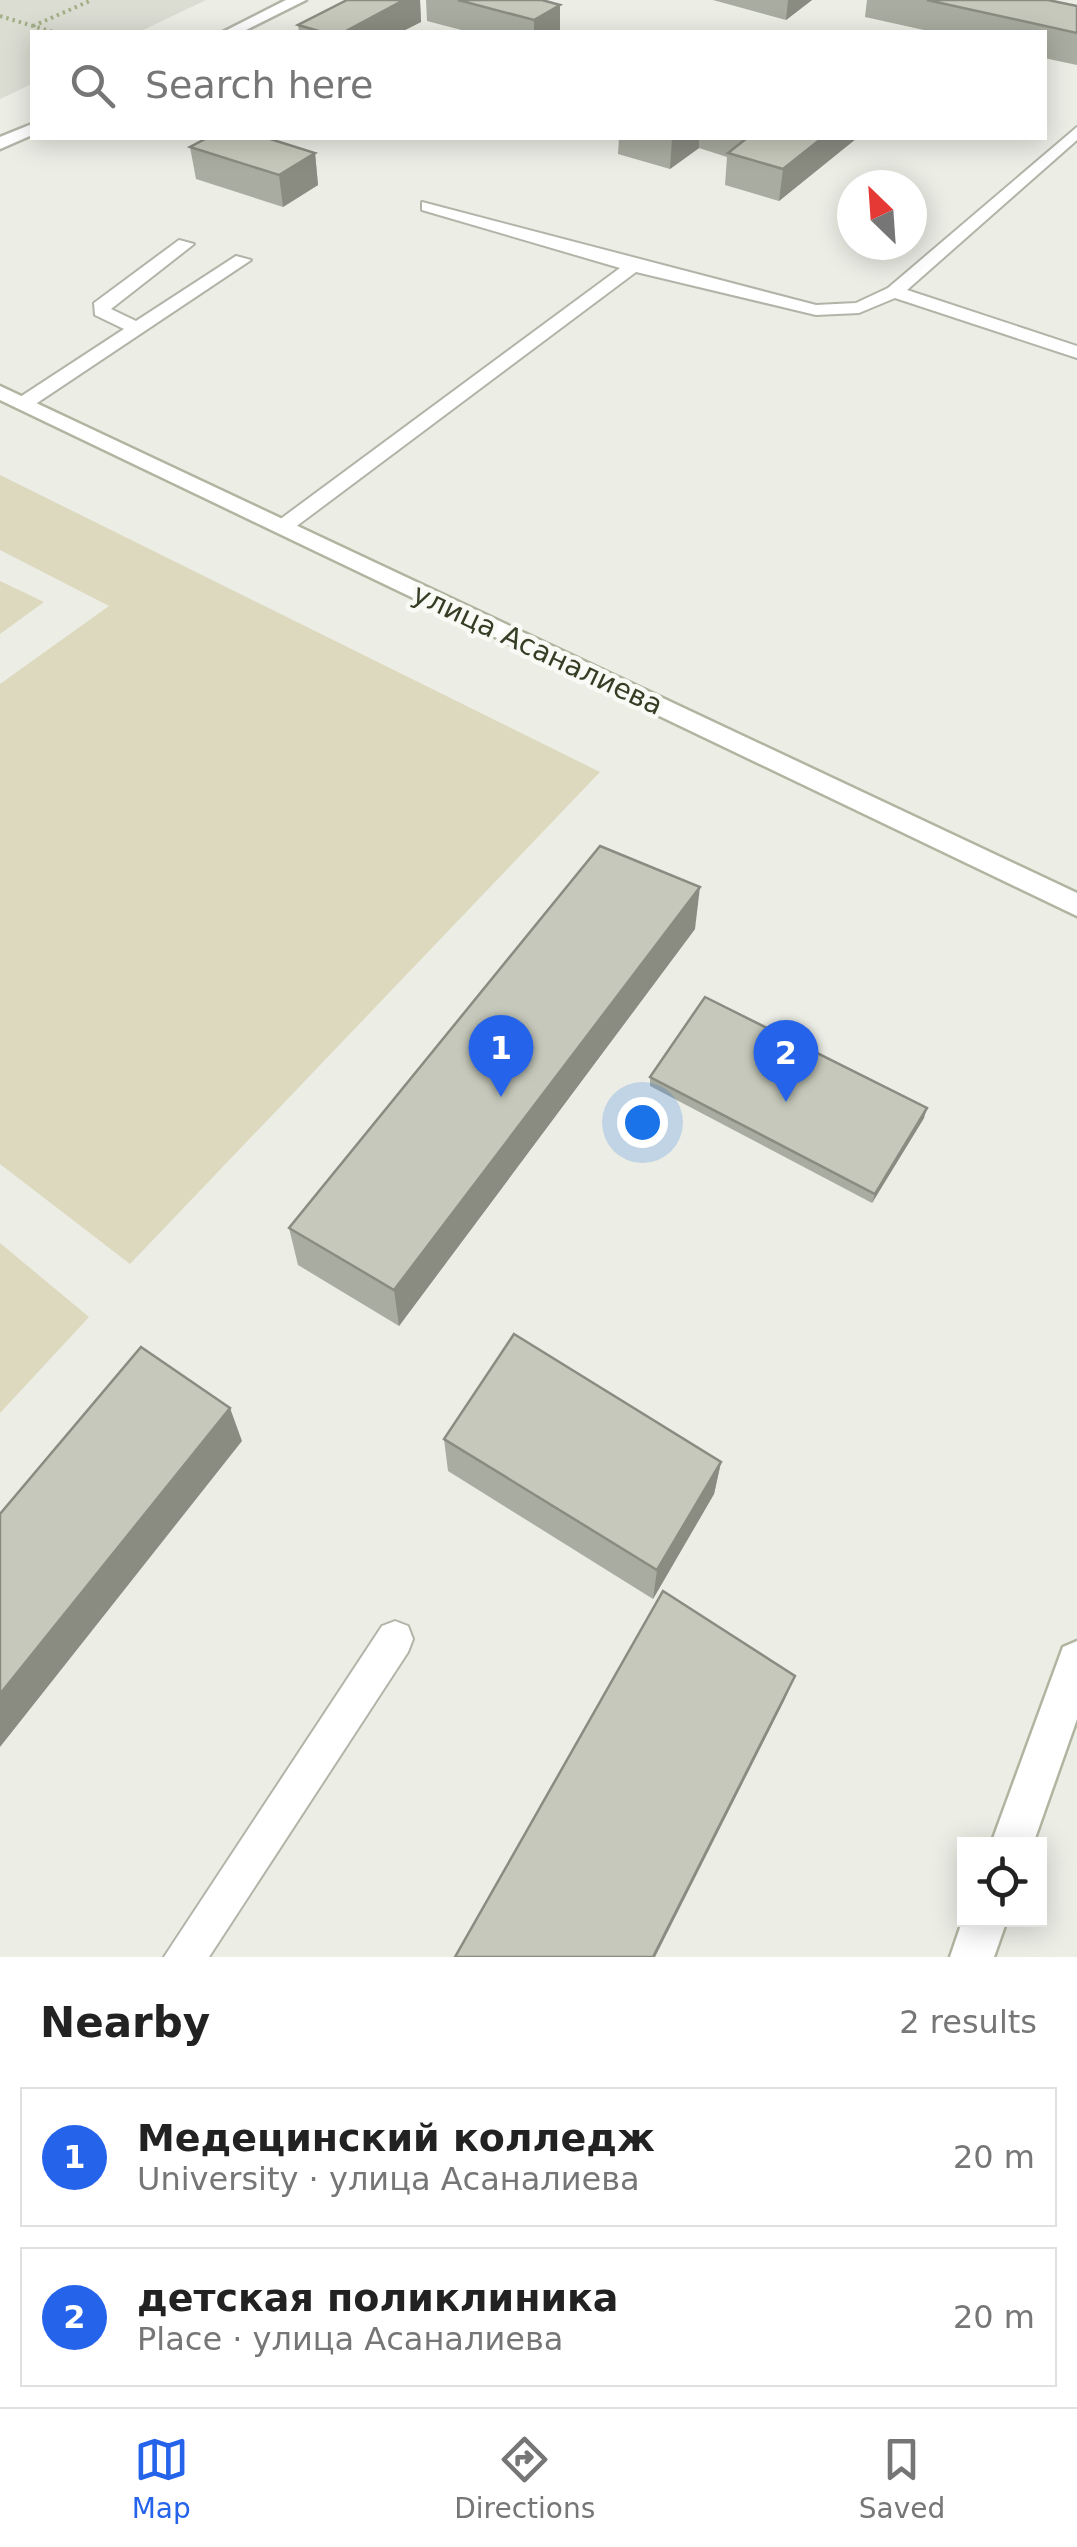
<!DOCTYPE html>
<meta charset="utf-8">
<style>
body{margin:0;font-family:"DejaVu Sans",sans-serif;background:#f2f2f2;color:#222}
.controls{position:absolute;right:30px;bottom:30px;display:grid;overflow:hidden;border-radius:0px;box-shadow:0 5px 25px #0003}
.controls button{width:90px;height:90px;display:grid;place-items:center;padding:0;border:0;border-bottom:2px solid #e0e0e0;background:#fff;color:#222;font:50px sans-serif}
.compass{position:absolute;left:837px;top:170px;width:90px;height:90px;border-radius:50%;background:#fff;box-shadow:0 5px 25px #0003;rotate:335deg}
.you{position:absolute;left:642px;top:1122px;width:35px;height:35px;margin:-25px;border:8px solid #fff;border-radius:50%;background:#1a73e8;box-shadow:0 0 0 15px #1a73e833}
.badge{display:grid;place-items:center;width:65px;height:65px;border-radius:50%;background:#2563eb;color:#fff;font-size:32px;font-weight:700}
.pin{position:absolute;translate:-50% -82px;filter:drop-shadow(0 2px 5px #0008)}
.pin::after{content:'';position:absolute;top:52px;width:35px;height:30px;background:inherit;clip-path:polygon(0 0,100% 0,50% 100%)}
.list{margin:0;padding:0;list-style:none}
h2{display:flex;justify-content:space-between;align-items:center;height:130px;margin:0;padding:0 40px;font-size:42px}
h2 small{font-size:32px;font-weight:400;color:#767676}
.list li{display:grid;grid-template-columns:65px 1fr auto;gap:30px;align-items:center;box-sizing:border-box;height:140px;margin:0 20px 20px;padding:0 20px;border:2px solid #e0e0e0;border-radius:0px}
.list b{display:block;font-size:38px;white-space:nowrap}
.list p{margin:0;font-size:32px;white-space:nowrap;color:#767676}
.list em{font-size:32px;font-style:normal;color:#767676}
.icon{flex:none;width:55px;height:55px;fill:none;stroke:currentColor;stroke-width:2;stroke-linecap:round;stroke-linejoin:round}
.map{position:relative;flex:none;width:1077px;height:1957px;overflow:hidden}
.search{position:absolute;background:#fff;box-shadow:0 5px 25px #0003;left:30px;right:30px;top:30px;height:110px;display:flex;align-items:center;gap:25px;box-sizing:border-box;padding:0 35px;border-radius:0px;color:#767676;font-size:38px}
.sheet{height:450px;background:#fff}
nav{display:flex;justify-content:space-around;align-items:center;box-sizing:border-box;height:140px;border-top:2px solid #e0e0e0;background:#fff;font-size:28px;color:#767676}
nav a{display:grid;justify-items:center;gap:5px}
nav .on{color:#2563eb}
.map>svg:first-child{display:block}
</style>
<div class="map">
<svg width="1077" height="1957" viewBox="0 0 1077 1957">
<rect width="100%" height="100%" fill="#ecede5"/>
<polygon fill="#dbddd3" points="0,0 206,0 139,32 32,32 32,84 0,99"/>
<g fill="#ddd9bf">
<polygon points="0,475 600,772 130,1264 0,1164 0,684 109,606 0,550"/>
<polygon points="0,581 44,602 0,634"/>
<polygon points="0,1243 89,1317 0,1413"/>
</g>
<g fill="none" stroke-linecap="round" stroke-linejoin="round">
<g stroke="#b1b5a8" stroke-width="4">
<g id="lane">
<polygon points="1077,127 1077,140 907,290 1077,346 1077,358 895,298 859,313 816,315 636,272 290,531 274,531 271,526 620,268 422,210 422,202 816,305 856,303 888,288"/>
<polygon points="179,240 194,244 111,309 136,321 236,256 251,260 31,407 17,407 17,399 124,329 95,315 94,303"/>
<polygon points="395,1621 408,1626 413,1639 408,1652 209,1957 164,1957 382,1626"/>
</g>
</g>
<g stroke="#b1b5a8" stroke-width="5">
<g id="street">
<polygon points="286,0 306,0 242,32 223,32"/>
<polygon points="32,124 32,135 0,149 0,137"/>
</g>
</g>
<g stroke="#b0b5a0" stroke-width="5">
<g id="secondary">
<polygon points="0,386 1077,893 1077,916 0,400"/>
<polygon points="1077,1641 1077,1719 1033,1844 991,1844 1063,1647"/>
<polygon points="964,1916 1007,1920 994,1957 950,1957"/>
</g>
</g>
<g stroke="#a2af87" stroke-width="4" stroke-dasharray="2.5 4" stroke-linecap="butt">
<polyline points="0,16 53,32"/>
<polyline points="33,26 92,0"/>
</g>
<use href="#lane" fill="#fff" fill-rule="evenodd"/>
<use href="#street" fill="#fff" fill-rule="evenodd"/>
<use href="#secondary" fill="#fff" fill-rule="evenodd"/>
</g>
<g fill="#a9aca0">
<polygon points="347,0 420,0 421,22 401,32 299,32 298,25"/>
<polygon points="426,0 542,0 560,5 560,32 469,32 427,21"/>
<polygon points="713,0 812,0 786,20"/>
<polygon points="867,0 1048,0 1077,6 1077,65 1044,58 1044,32 933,32 865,17"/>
<polygon points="205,138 267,138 315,153 318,185 283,207 196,179 190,147 206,138"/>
<polygon points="619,138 857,138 779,201 725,185 727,157 699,148 670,169 618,154"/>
<polygon points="695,929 399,1326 298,1265 289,1228"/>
<polygon points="650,1077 924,1118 872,1203 650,1086"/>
<polygon points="444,1439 721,1462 714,1494 653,1599 448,1471"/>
</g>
<g fill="#8a8c82">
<polygon points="404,0 420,0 421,22 401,32 344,32"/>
<polygon points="788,0 812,0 786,20"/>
<polygon points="560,5 560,32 534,32 534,20"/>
<polygon points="672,138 699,138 699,148 670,169"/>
<polygon points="822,138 857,138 779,201 783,169"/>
<polygon points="315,153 318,185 283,207 279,175"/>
<polygon points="700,887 695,929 399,1326 394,1290"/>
<polygon points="927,1108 924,1118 872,1203 875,1194"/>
<polygon points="230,1408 242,1441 0,1747 0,1694"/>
<polygon points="721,1462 714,1494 653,1599 657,1570"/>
<polygon points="795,1676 784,1701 655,1957 653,1957"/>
</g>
<g fill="#c5c8ba" stroke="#8a8c82" stroke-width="2.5">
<polygon points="347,0 404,0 344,32 322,32 298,25"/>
<polygon points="458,0 542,0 560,5 534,20"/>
<polygon points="927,0 1048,0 1077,6 1077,33"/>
<polygon points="207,138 267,138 315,153 279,175 190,147"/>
<polygon points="747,138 822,138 783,169 728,153"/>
<polygon points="600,846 700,887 394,1290 289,1228"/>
<polygon points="705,997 927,1108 875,1194 650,1077"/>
<polygon points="514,1334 721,1462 657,1570 444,1439"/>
<polygon points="141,1347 230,1408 0,1694 0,1514"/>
<polygon points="663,1591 795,1676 653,1957 455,1957"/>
</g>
<g text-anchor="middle" stroke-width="9" stroke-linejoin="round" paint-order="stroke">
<g font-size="28" fill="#353e25" stroke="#f9faf5">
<text transform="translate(538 649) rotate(25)" y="10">улица Асаналиева</text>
</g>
</g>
</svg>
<div class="controls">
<button><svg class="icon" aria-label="locate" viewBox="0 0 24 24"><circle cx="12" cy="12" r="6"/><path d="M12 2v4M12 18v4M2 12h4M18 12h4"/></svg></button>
</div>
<svg class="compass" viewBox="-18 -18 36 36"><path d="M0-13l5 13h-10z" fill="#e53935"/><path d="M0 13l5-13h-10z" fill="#767676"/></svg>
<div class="you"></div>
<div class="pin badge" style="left:501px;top:1097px">1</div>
<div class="pin badge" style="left:786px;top:1102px">2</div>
<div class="search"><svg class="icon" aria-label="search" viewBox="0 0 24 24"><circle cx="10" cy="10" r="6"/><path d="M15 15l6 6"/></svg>Search here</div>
</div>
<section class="sheet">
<h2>Nearby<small>2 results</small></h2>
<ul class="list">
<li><span class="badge">1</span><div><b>Медецинский колледж</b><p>University · улица Асаналиева</p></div><em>20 m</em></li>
<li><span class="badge">2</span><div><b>детская поликлиника</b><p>Place · улица Асаналиева</p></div><em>20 m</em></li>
</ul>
</section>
<nav>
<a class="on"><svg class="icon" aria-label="map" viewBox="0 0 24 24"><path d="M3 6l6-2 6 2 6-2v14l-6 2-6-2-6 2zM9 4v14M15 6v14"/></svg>Map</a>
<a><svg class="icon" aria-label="directions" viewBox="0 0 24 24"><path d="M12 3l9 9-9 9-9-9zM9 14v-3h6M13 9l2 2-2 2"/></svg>Directions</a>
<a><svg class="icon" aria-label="saved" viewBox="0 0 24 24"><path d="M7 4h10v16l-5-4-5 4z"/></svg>Saved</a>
</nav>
